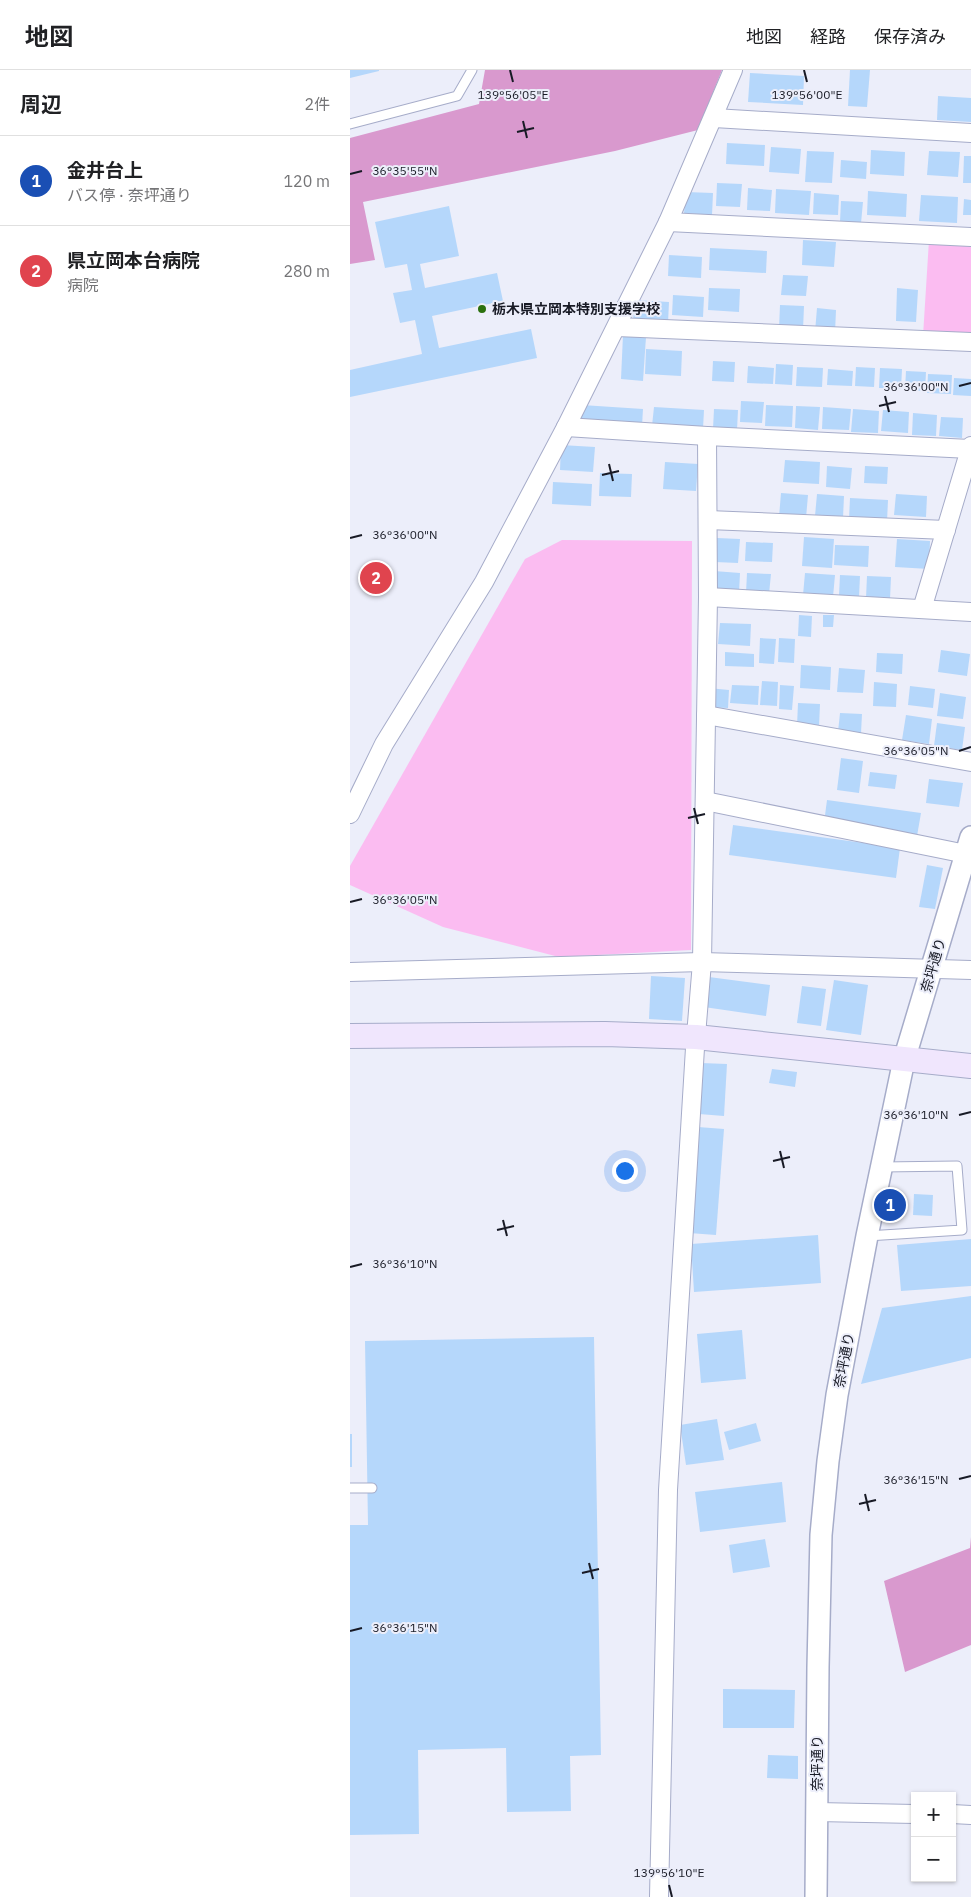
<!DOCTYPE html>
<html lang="ja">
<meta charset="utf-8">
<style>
body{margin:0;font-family:"IBM Plex Sans","Noto Sans JP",sans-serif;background:#f2f2f2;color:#202124}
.controls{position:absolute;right:15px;bottom:15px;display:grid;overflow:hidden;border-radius:0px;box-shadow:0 1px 4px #0004}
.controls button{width:45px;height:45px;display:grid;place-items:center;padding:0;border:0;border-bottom:1px solid #e0e0e0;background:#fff;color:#202124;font:25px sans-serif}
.you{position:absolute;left:274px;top:1100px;width:18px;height:18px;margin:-12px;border:4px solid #fff;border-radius:50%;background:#1a73e8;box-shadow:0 0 0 8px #1a73e833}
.badge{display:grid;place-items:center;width:32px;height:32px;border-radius:50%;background:#b45309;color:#fff;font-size:16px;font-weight:700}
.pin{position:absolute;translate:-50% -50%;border:2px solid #fff;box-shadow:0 1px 5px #0006}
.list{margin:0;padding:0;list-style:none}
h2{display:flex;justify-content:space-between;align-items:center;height:65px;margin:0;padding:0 20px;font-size:21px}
h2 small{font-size:16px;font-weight:400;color:#757577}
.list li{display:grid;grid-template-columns:32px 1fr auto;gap:15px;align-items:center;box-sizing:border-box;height:90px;padding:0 20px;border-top:1px solid #e0e0e0}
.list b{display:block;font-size:19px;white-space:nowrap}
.list p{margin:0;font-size:16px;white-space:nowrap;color:#757577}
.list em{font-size:16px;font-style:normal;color:#757577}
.map{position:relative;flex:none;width:621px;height:1827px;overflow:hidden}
header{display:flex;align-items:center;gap:30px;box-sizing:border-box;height:70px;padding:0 25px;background:#fff;border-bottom:1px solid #e0e0e0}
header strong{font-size:24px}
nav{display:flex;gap:28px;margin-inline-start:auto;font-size:18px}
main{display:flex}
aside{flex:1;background:#fff}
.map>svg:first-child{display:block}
</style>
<header>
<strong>地図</strong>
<nav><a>地図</a><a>経路</a><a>保存済み</a></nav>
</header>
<main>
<aside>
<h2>周辺<small>2件</small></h2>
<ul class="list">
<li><span class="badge" style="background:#1a4fb4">1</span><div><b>金井台上</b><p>バス停 · 奈坪通り</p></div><em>120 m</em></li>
<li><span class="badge" style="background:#e0444e">2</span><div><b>県立岡本台病院</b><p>病院</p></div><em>280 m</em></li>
</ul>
</aside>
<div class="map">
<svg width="621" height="1827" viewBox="0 0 621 1827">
<rect width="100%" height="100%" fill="#eceefa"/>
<g fill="#fbbcf1">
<polygon points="579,170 621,172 621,267 573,266"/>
<polygon points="212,470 342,471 341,880 209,887 93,857 0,815 0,796 175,489"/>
</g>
<g fill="#d999ce">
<polygon points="135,0 372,0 348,60 265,81 13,132 25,190 0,194 0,68 129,34"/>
<polygon points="621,1467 621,1575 555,1602 534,1511 620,1478"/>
</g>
<g fill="#b5d7fb">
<polygon points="0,0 29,0 29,1 0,8"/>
<polygon points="500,0 520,0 517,37 498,36"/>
<polygon points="400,3 454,6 453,35 398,32"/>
<polygon points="588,26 621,28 621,52 587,50"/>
<polygon points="377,73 415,75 414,96 376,94"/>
<polygon points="421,77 451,79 449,104 419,102"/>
<polygon points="521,80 555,82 554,106 520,104"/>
<polygon points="457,81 484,82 482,113 455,112"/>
<polygon points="579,81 610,82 608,107 577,105"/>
<polygon points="614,86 621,86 621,113 613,113"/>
<polygon points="491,90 517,92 516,109 490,107"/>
<polygon points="367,113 392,114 390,137 366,136"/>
<polygon points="398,118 422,120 420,141 397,140"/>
<polygon points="426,119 461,121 459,145 425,143"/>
<polygon points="518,121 557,124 556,147 517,145"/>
<polygon points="336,122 363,123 362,145 334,143"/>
<polygon points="464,123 489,125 488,145 463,144"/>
<polygon points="571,125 608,127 607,153 569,151"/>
<polygon points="614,129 621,130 621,145 613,145"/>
<polygon points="491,131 513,132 511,153 490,152"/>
<polygon points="99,136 109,186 70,194 75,218 147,203 153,231 82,246 89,278 181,259 187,288 0,327 0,300 72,284 65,250 50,253 43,223 62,220 57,194 35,198 25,152"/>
<polygon points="453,170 486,172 484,197 452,195"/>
<polygon points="360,178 417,181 416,203 359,200"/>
<polygon points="319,185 352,187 351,208 318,206"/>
<polygon points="433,205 458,206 456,226 431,225"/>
<polygon points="359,218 390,219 389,242 358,240"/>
<polygon points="547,218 568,220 566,252 546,251"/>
<polygon points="323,225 354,227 353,247 322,245"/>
<polygon points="285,230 319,232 318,253 283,251"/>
<polygon points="430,235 454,236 453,260 429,259"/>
<polygon points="467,238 486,240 485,263 465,262"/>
<polygon points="273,265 296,267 293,311 271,309"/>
<polygon points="296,279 332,281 331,306 295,304"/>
<polygon points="363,291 385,292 384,312 362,311"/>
<polygon points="426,294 443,295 442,315 425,314"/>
<polygon points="398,296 424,298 423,314 397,313"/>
<polygon points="447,297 473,298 472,317 446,316"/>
<polygon points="506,297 525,298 524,317 505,316"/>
<polygon points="530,298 552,299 551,319 529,318"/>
<polygon points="478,299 503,301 502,316 477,315"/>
<polygon points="556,301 576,302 575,321 555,320"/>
<polygon points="578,304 602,305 601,324 577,323"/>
<polygon points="604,308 621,309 621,326 603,325"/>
<polygon points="391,331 414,332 412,353 390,352"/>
<polygon points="232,335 293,339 292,356 231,353"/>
<polygon points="416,335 443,336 442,357 415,356"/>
<polygon points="446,336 470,337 468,360 445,358"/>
<polygon points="304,337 354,340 353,359 302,356"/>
<polygon points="473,337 501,339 499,360 472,359"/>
<polygon points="364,339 388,340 387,360 363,359"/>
<polygon points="503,339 529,341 528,363 501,362"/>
<polygon points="533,340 559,342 558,363 531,361"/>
<polygon points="563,343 587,345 586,366 562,365"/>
<polygon points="591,347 613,348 612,368 589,366"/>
<polygon points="211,375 245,377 243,402 210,400"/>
<polygon points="435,390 470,392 469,414 433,412"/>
<polygon points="315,392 348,394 346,421 313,419"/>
<polygon points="477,396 502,398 500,419 476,417"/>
<polygon points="515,396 538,397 537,414 514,413"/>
<polygon points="250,403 282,404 281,427 249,426"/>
<polygon points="203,412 242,414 241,436 202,434"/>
<polygon points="431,423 458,425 456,448 429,447"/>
<polygon points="467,424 494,426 493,448 465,446"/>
<polygon points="546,424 577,426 576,447 544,445"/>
<polygon points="500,428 538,430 537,452 499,450"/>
<polygon points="454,467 484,469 482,498 452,496"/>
<polygon points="367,468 390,469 388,493 365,492"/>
<polygon points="547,469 580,471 579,499 545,497"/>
<polygon points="396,472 423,473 422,492 395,491"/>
<polygon points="485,475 519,476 518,497 484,495"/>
<polygon points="364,501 390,503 389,523 363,521"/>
<polygon points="397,503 421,504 419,524 396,523"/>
<polygon points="455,503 485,505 483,527 453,525"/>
<polygon points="490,505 510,506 509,527 489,526"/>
<polygon points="517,506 541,507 540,529 516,528"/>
<polygon points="449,545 462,546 461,567 448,566"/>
<polygon points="473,545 484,545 483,557 473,557"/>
<polygon points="370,553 401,554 400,576 368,574"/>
<polygon points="410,568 426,569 424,594 409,593"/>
<polygon points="429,568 445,569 444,593 428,592"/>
<polygon points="591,580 620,584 617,606 588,602"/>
<polygon points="375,582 404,584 404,597 375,596"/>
<polygon points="527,583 553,584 552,604 526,602"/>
<polygon points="451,595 481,597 480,620 450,618"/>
<polygon points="489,598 515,600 513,623 487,622"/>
<polygon points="412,611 428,612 427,636 410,635"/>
<polygon points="524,612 547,614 546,637 523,636"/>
<polygon points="382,615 409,616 408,635 380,633"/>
<polygon points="430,615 444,616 442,640 429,639"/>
<polygon points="560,616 585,619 583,638 558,635"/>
<polygon points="358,618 379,620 378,638 357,637"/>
<polygon points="590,623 616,627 613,649 587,646"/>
<polygon points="448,633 470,634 469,657 447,656"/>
<polygon points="490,643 512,644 511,663 488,662"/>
<polygon points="556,645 582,649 579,674 552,670"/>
<polygon points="587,653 615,657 612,680 584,676"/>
<polygon points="491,688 513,691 509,723 487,720"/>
<polygon points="520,702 547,705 545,719 518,716"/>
<polygon points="579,709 613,713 609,737 576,733"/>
<polygon points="477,730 571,743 567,766 474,753"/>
<polygon points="383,755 550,778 546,808 379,785"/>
<polygon points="577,795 593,798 585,839 569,837"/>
<polygon points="301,906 335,908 332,951 299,949"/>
<polygon points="359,907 420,915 416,946 354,937"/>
<polygon points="484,910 518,915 511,965 476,960"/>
<polygon points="452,916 476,919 471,956 447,953"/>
<polygon points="351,993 377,994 374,1046 349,1044"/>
<polygon points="422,999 447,1002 445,1017 419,1013"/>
<polygon points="348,1057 374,1059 366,1165 339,1163"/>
<polygon points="564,1124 583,1125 582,1146 563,1145"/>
<polygon points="468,1165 471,1213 344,1222 341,1174"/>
<polygon points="621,1169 621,1216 551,1221 547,1175"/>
<polygon points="621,1226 621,1288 511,1314 532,1238"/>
<polygon points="392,1260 396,1309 351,1313 347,1264"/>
<polygon points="244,1267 251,1685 220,1686 221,1741 157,1742 156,1678 68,1680 69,1764 0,1765 0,1455 18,1455 15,1271"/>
<polygon points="367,1349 374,1390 336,1395 330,1355"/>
<polygon points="406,1353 411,1371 379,1380 374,1362"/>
<rect x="0" y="1364" width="2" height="33"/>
<polygon points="432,1412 436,1452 350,1462 345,1422"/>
<polygon points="415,1469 420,1497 383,1503 379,1475"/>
<polygon points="373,1619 445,1620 444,1658 373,1658"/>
<polygon points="418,1685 448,1686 448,1709 417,1708"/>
</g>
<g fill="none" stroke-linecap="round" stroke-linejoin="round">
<g stroke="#a6acc9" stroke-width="11">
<g id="service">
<polyline points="0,54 107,26 122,0"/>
<polyline points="517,1166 612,1160 607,1096 532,1097"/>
<polyline points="0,1418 22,1418"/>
</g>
</g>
<g stroke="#a6acc9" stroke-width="20">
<g id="minor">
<polyline points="364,48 621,63"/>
<polyline points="318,152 621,167"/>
<polyline points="267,257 621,272"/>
<polyline points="216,357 357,366 620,379"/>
<polyline points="358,450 596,460"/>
<polyline points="358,527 621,542"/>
<polyline points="572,539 621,376"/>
<polyline points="356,645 621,692"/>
<polyline points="355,731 616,784"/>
<polyline points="0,744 34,674 134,512 216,357 318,152 383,0"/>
<polyline points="0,902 352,892 621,900"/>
<polyline points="467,1742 565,1744"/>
<polyline points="602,1744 621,1745"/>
<polyline points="309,1827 318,1420 345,978 352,892 358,527 357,366"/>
</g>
</g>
<g stroke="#a6acc9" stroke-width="24">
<polyline id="tertiary" points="466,1827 468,1597 471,1465 478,1391 487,1325 517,1166 554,990 621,767"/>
</g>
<g stroke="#a6acc9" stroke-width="26">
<polyline id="secondary" points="0,966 255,964 346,967 621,996"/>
</g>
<use href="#service" stroke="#fff" stroke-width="9"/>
<use href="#minor" stroke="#fff" stroke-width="18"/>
<use href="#tertiary" stroke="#fff" stroke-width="21"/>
<use href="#secondary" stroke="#f0e6fd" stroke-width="24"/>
</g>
<path fill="none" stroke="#181a25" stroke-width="2" d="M160,0L163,12M454,0L457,12M173,51L177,68M167,62L184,58M0,104L12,101M609,316L621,313M535,326L539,342M529,336L546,332M259,394L263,411M252,405L269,401M0,468L12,465M609,681L621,677M344,738L348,754M338,748L355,744M0,832L12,829M609,1045L621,1042M430,1081L434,1098M423,1091L440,1087M153,1150L157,1166M147,1160L164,1156M0,1197L12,1194M609,1409L621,1406M515,1424L519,1441M509,1434L526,1430M239,1493L243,1509M232,1503L249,1499M0,1561L12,1558M319,1815L322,1827"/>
<circle fill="#2b700e" stroke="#eceefa" stroke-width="2" cx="132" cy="239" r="5"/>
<g text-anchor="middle" stroke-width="4" stroke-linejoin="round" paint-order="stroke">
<g font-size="14" font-weight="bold" fill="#181a25" stroke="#eceefa" text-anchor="start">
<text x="142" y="244">栃木県立岡本特別支援学校</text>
</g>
<g font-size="14" fill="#181a25" stroke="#eceefa">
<text transform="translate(583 895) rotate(-74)" y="5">奈坪通り</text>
<text transform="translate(494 1290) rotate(-79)" y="5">奈坪通り</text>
<text transform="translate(467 1693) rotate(-90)" y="5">奈坪通り</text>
</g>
</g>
<g font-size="12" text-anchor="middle" fill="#181a25" stroke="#eceefa" stroke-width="4" stroke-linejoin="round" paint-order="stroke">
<text x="163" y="29">139°56'05"E</text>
<text x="457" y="29">139°56'00"E</text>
<text x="55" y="105">36°35'55"N</text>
<text x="566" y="321">36°36'00"N</text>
<text x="55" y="469">36°36'00"N</text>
<text x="566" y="685">36°36'05"N</text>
<text x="55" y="834">36°36'05"N</text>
<text x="566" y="1049">36°36'10"N</text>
<text x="55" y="1198">36°36'10"N</text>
<text x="566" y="1414">36°36'15"N</text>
<text x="55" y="1562">36°36'15"N</text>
<text x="319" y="1807">139°56'10"E</text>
</g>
</svg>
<div class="controls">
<button>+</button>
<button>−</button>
</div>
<div class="you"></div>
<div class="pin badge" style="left:540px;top:1135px;background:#1a4fb4">1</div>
<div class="pin badge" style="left:26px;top:508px;background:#e0444e">2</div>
</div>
</main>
